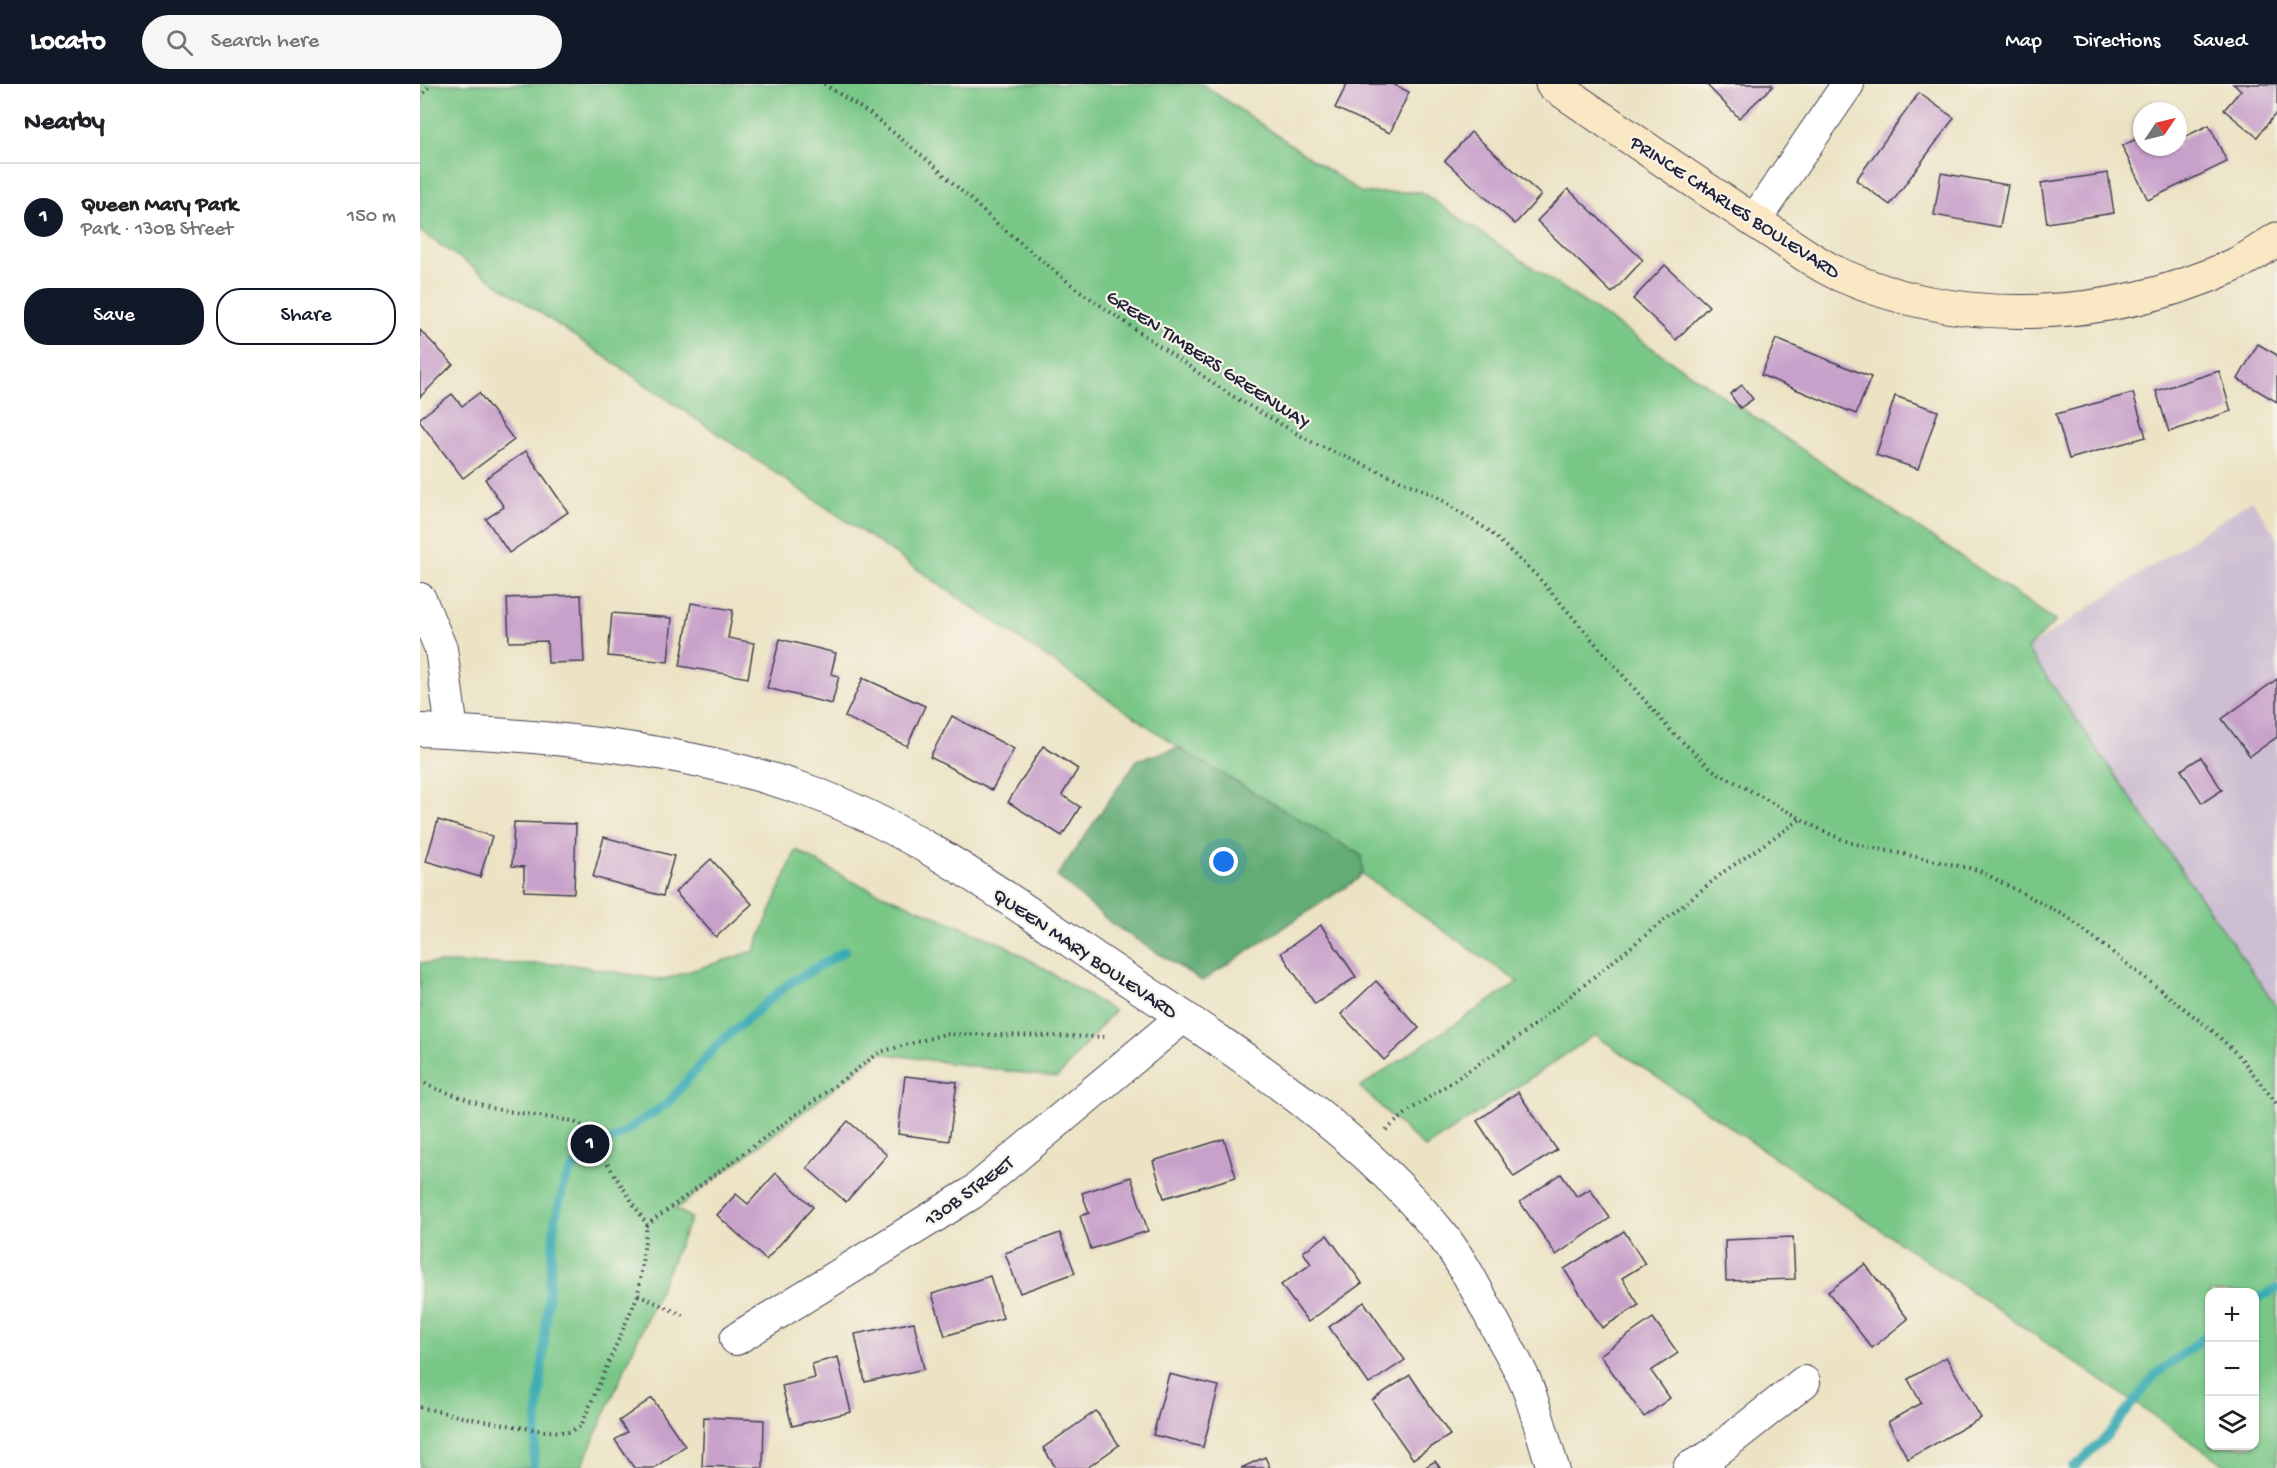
<!DOCTYPE html>
<meta charset="utf-8">
<style>
body{margin:0;font-family:"Gochi Hand",sans-serif;background:#f6f6f6;color:#202124}
.controls{position:absolute;right:18px;bottom:18px;display:grid;overflow:hidden;border-radius:12px;box-shadow:0 2px 4px #0004}
.controls button{width:54px;height:54px;display:grid;place-items:center;padding:0;border:0;border-bottom:2px solid #e0e0e0;background:#fff;color:#202124;font:30px sans-serif}
.compass{position:absolute;left:1713px;top:18px;width:54px;height:54px;border-radius:50%;background:#fff;box-shadow:0 2px 4px #0004;rotate:55deg}
.you{position:absolute;left:804px;top:778px;width:21px;height:21px;margin:-15px;border:4px solid #fff;border-radius:50%;background:#1a73e8;box-shadow:0 0 0 9px #1a73e833}
.badge{display:grid;place-items:center;width:39px;height:39px;border-radius:50%;background:#111827;color:#fff;font-size:20px;font-weight:700}
.pin{position:absolute;translate:-50% -50%;border:3px solid #fff;box-shadow:0 2px 6px #0006}
.list{margin:0;padding:0;list-style:none}
h2{display:flex;justify-content:space-between;align-items:center;height:78px;margin:0;padding:0 24px;font-size:26px}
h2 small{font-size:20px;font-weight:400;color:#757577}
.list li{display:grid;grid-template-columns:39px 1fr auto;gap:18px;align-items:center;box-sizing:border-box;height:108px;padding:0 24px;border-top:2px solid #e0e0e0}
.list b{display:block;font-size:22px;white-space:nowrap}
.list p{margin:0;font-size:20px;white-space:nowrap;color:#757577}
.list em{font-size:20px;font-style:normal;color:#757577}
.actions{display:flex;gap:12px;padding:18px 24px}
.actions a{flex:1;padding:14px 0;border:2px solid #111827;border-radius:24px;text-align:center;font-size:21px;color:#111827}
.actions .main{background:#111827;color:#fff}
.icon{flex:none;width:33px;height:33px;fill:none;stroke:currentColor;stroke-width:2;stroke-linecap:round;stroke-linejoin:round}
.map{position:relative;flex:none;width:1857px;height:1384px;overflow:hidden}
header{display:flex;align-items:center;gap:36px;box-sizing:border-box;height:84px;padding:0 30px;background:#111827;color:#fff}
header strong{font-size:28px}
nav{display:flex;gap:33px;margin-inline-start:auto;font-size:21px}
.search{width:420px;height:54px;background:#f6f6f6;display:flex;align-items:center;gap:15px;box-sizing:border-box;padding:0 21px;border-radius:33px;color:#757577;font-size:22px}
main{display:flex}
aside{flex:1;background:#fff}
.map>svg:first-child{display:block}
</style>
<header>
<strong>Locato</strong>
<div class="search"><svg class="icon" aria-label="search" viewBox="0 0 24 24"><circle cx="10" cy="10" r="6"/><path d="M15 15l6 6"/></svg>Search here</div>
<nav><a>Map</a><a>Directions</a><a>Saved</a></nav>
</header>
<main>
<aside>
<h2>Nearby<small></small></h2>
<ul class="list">
<li><span class="badge">1</span><div><b>Queen Mary Park</b><p>Park · 130B Street</p></div><em>150 m</em></li>
</ul>
<div class="actions"><a class="main">Save</a><a>Share</a></div>
</aside>
<div class="map">
<svg width="1857" height="1384" viewBox="0 0 1857 1384">
<rect width="100%" height="100%" fill="#f7f3e8"/>
<filter id="ink" filterUnits="userSpaceOnUse"><feTurbulence type="fractalNoise" baseFrequency=".0167" numOctaves="2"/><feDisplacementMap in="SourceGraphic" scale="12" xChannelSelector="R" yChannelSelector="G"/><feConvolveMatrix kernelMatrix="1 2 1 2 8 2 1 2 1" color-interpolation-filters="sRGB"/></filter>
<filter id="wash" filterUnits="userSpaceOnUse"><feTurbulence type="fractalNoise" baseFrequency=".008" numOctaves="4" result="noise"/><feDisplacementMap in="SourceGraphic" scale="24" xChannelSelector="R" yChannelSelector="G"/><feGaussianBlur stdDeviation="1.35" result="paint"/><feColorMatrix in="noise" values="0 0 0 0 0 0 0 0 0 0 0 0 0 0 0 0 0 1.4 0 .05"/><feComposite in="paint" operator="in"/></filter>
<g filter="url(#wash)">
<rect width="100%" height="100%" fill="#ece3c4"/>
<polygon fill="#cebed2" points="1832,416 1857,454 1857,923 1607,565"/>
<g fill="#79c787" stroke="#4e7461" stroke-width="1.5" fill-rule="evenodd">
<path d="M0,0H782L942,109L1001,108L1636,537L1607,565L1857,923V1384H1810L1175,951L1005,1064L940,1003L1098,898L732,645L0,147ZM1790,1208H1834V1362H1790Z"/>
<polygon points="376,766 431,797 585,861 694,927 637,994 460,969 256,1125 271,1134 161,1384 0,1384 0,879 149,880 242,896 334,867"/>
</g>
<polygon fill="#62ac74" stroke="#426758" stroke-width="1.5" points="758,664 941,771 943,786 938,795 782,897 692,840 637,792 717,676"/>
<g fill="none" stroke-linecap="round" stroke-linejoin="round">
<g stroke="#39aab4" stroke-width="9">
<polyline points="1834,1216 1857,1205"/>
<polyline points="113,1384 135,1136 144,1101 150,1088 159,1078 248,1019 295,963 367,901 425,867"/>
<polyline points="1653,1384 1686,1353 1735,1291 1790,1249"/>
</g>
</g>
<g id="blocks">
<g fill="#c8a1ca">
<polygon points="927,0 973,0 989,8 970,49 915,24"/>
<polygon points="1286,0 1351,0 1353,2 1319,34"/>
<polygon points="1813,0 1857,0 1857,28 1837,53 1804,26 1821,6"/>
<polygon points="1499,9 1534,34 1470,121 1436,96"/>
<polygon points="1789,41 1807,78 1728,116 1702,62 1722,52 1722,63 1758,63 1758,56"/>
<polygon points="1051,48 1121,111 1095,140 1025,77"/>
<polygon points="1521,89 1588,101 1580,143 1514,131"/>
<polygon points="1688,89 1694,129 1627,139 1621,99"/>
<polygon points="1148,105 1223,176 1192,209 1117,137"/>
<polygon points="1245,181 1289,222 1256,256 1213,215"/>
<polygon points="0,246 33,280 0,313"/>
<polygon points="1356,255 1451,293 1436,330 1341,291"/>
<polygon points="1838,260 1857,271 1857,318 1818,295"/>
<polygon points="1799,287 1811,327 1749,348 1736,307"/>
<polygon points="1322,301 1333,315 1320,324 1310,310"/>
<polygon points="59,309 94,356 43,394 0,338 0,334 32,310 42,322"/>
<polygon points="1713,309 1726,353 1649,375 1636,330"/>
<polygon points="1475,312 1518,327 1498,385 1456,371"/>
<polygon points="106,367 148,428 89,469 66,435 84,423 65,395"/>
<polygon points="161,511 164,578 128,579 127,557 89,558 87,514"/>
<polygon points="271,519 313,526 308,554 334,559 328,594 260,582"/>
<polygon points="192,529 252,534 248,578 188,572"/>
<polygon points="360,555 416,569 411,590 419,592 412,620 347,604"/>
<polygon points="443,594 505,622 487,662 425,633"/>
<polygon points="1857,595 1857,653 1830,672 1802,635"/>
<polygon points="532,632 594,665 572,706 510,673"/>
<polygon points="623,662 658,685 642,711 660,723 642,752 588,718"/>
<polygon points="1781,673 1802,706 1782,719 1761,686"/>
<polygon points="18,736 72,752 60,793 6,777"/>
<polygon points="94,738 156,740 154,809 104,807 104,783 92,782"/>
<polygon points="184,753 254,772 243,812 173,793"/>
<polygon points="291,775 332,820 296,853 255,808"/>
<polygon points="901,841 936,893 895,920 861,869"/>
<polygon points="956,897 999,944 964,976 921,930"/>
<polygon points="485,992 537,998 529,1057 478,1050"/>
<polygon points="1098,1008 1137,1066 1094,1093 1057,1037"/>
<polygon points="428,1037 467,1071 426,1118 387,1084"/>
<polygon points="804,1055 816,1093 744,1114 733,1077"/>
<polygon points="356,1089 393,1123 346,1176 297,1131 316,1110 328,1120"/>
<polygon points="1141,1090 1157,1113 1170,1105 1190,1134 1136,1171 1100,1118"/>
<polygon points="711,1093 728,1147 671,1165 660,1132 669,1129 662,1109"/>
<polygon points="1204,1147 1225,1180 1202,1194 1219,1221 1182,1244 1144,1185"/>
<polygon points="640,1149 655,1189 600,1209 585,1169"/>
<polygon points="907,1151 942,1199 888,1238 861,1201 891,1180 883,1168"/>
<polygon points="1373,1153 1375,1195 1306,1197 1305,1156"/>
<polygon points="1445,1180 1488,1235 1452,1264 1408,1208"/>
<polygon points="570,1192 583,1234 525,1252 512,1210"/>
<polygon points="944,1218 985,1276 949,1300 909,1243"/>
<polygon points="1233,1234 1258,1269 1231,1287 1250,1314 1224,1333 1180,1271"/>
<polygon points="494,1238 504,1285 445,1298 435,1250"/>
<polygon points="418,1273 431,1328 372,1342 362,1302 395,1294 392,1280"/>
<polygon points="1526,1273 1561,1334 1488,1375 1468,1338 1501,1319 1488,1295"/>
<polygon points="749,1290 799,1302 783,1363 733,1351"/>
<polygon points="990,1291 1030,1351 993,1375 952,1316"/>
<polygon points="232,1314 265,1362 234,1384 214,1384 195,1356 207,1348 199,1337"/>
<polygon points="676,1327 699,1361 667,1384 636,1384 623,1364"/>
<polygon points="284,1333 344,1336 343,1384 282,1382"/>
<polygon points="845,1373 850,1384 821,1384"/>
<polygon points="1015,1377 1020,1384 1004,1384"/>
</g>
</g>
</g>
<g filter="url(#ink)">
<use href="#blocks" fill-opacity="0" stroke="#403f50" stroke-width="1.5"/>
<g fill="none" stroke-linecap="round" stroke-linejoin="round">
<g stroke="#403f50" stroke-width="34">
<g id="street">
<polyline points="1334,137 1428,0"/>
<polyline points="0,515 21,565 32,647"/>
<path d="M0,646C127,651 262,664 383,705C491,743 587,814 681,878C802,959 930,1037 1022,1151C1044,1179 1060,1213 1077,1244C1087,1263 1099,1282 1107,1302C1117,1328 1124,1357 1133,1384"/>
<polyline points="316,1255 552,1109 763,933"/>
<polyline points="1269,1384 1289,1373 1384,1298"/>
</g>
</g>
<g stroke="#403f50" stroke-width="35">
<path id="secondary" d="M1132,0C1204,49 1276,100 1350,147C1373,162 1397,181 1423,192C1544,245 1691,236 1810,183C1827,176 1842,165 1857,155"/>
</g>
<g stroke="#403f50" stroke-width="4" stroke-dasharray="1.5 4.5" stroke-linecap="butt">
<polyline points="404,0 449,29 511,79 574,137 654,203 809,310 895,360 1012,410 1068,446 1118,493 1251,647 1293,686 1405,748 1431,759 1558,786 1646,832 1794,948 1820,973 1857,1020"/>
<polyline points="0,14 11,0"/>
<polyline points="0,996 9,1002 74,1025 152,1037 163,1042 227,1141 460,968 525,950 688,953"/>
<polyline points="966,1046 990,1026 1103,950 1305,787 1381,735"/>
<polyline points="218,1211 263,1231"/>
<polyline points="0,1323 42,1333 123,1347 148,1348 161,1342 218,1211 227,1141"/>
</g>
<use href="#street" stroke="#fff" stroke-width="32"/>
<use href="#secondary" stroke="#fae7c3" stroke-width="33"/>
</g>
</g>
<g text-anchor="middle" stroke-width="4.5" stroke-linejoin="round" paint-order="stroke">
<g font-size="20" fill="#22223b" stroke="#f7f3e8">
<text transform="translate(1316 122) rotate(33)" y="7">PRINCE CHARLES BOULEVARD</text>
<text transform="translate(789 274) rotate(33)" y="7">GREEN TIMBERS GREENWAY</text>
<text transform="translate(666 868) rotate(34)" y="7">QUEEN MARY BOULEVARD</text>
<text transform="translate(548 1106) rotate(-36)" y="7">130B STREET</text>
</g>
</g>
</svg>
<div class="controls">
<button>+</button>
<button>−</button>
<button><svg class="icon" aria-label="layers" viewBox="0 0 24 24"><path d="M12 4l9 5-9 5-9-5zM3 14l9 5 9-5"/></svg></button>
</div>
<svg class="compass" viewBox="-18 -18 36 36"><path d="M0-13l5 13h-10z" fill="#e53935"/><path d="M0 13l5-13h-10z" fill="#757577"/></svg>
<div class="you"></div>
<div class="pin badge" style="left:170px;top:1060px">1</div>
</div>
</main>
